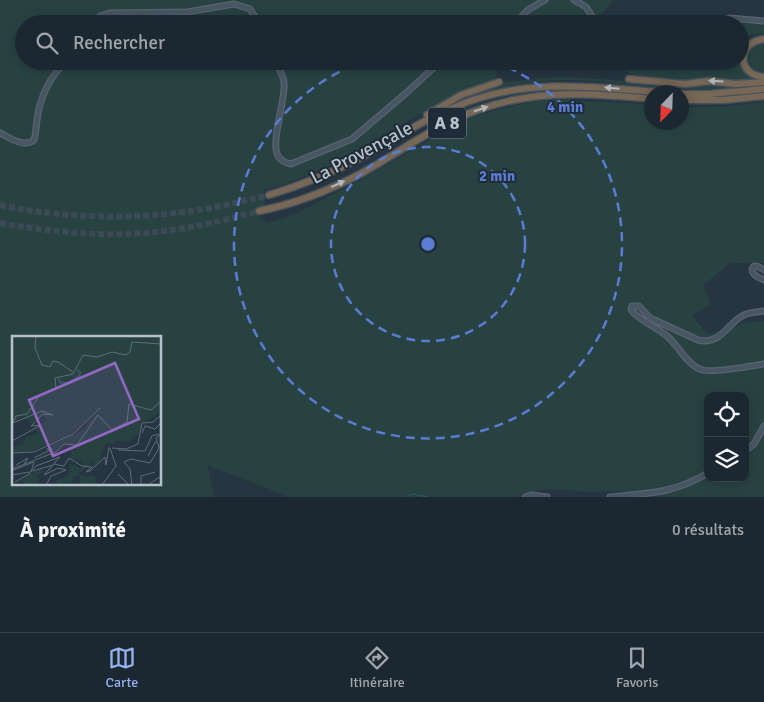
<!DOCTYPE html>
<html lang="fr">
<meta charset="utf-8">
<style>
body{margin:0;font-family:Signika,sans-serif;background:#253039;color:#f1f3f6}
.controls{position:absolute;right:15px;bottom:15px;display:grid;overflow:hidden;border-radius:10px;box-shadow:0 2px 12px #0003}
.controls button{width:45px;height:45px;display:grid;place-items:center;padding:0;border:0;border-bottom:1px solid #3a444d;background:#1c2831;color:#f1f3f6;font:25px sans-serif}
.compass{position:absolute;left:644px;top:85px;width:45px;height:45px;border-radius:50%;background:#1c2831;box-shadow:0 2px 12px #0003;rotate:203deg}
.list{margin:0;padding:0;list-style:none}
h2{display:flex;justify-content:space-between;align-items:center;height:65px;margin:0;padding:0 20px;font-size:21px}
h2 small{font-size:16px;font-weight:400;color:#a0a6ab}
.icon{flex:none;width:28px;height:28px;fill:none;stroke:currentColor;stroke-width:2;stroke-linecap:round;stroke-linejoin:round}
.map{position:relative;flex:none;width:764px;height:497px;overflow:hidden}
.search{position:absolute;background:#1c2831;box-shadow:0 2px 12px #0003;left:15px;right:15px;top:15px;height:55px;display:flex;align-items:center;gap:12px;box-sizing:border-box;padding:0 18px;border-radius:28px;color:#a0a6ab;font-size:19px}
.sheet{height:135px;background:#1c2831}
nav{display:flex;justify-content:space-around;align-items:center;box-sizing:border-box;height:70px;border-top:1px solid #3a444d;background:#1c2831;font-size:14px;color:#a0a6ab}
nav a{display:grid;justify-items:center;gap:2px}
nav .on{color:#95b2f1}
.map>svg:first-child{display:block}
</style>
<div class="map">
<svg width="764" height="497" viewBox="0 0 764 497">
<rect width="100%" height="100%" fill="#263541"/>
<g fill="#284242" fill-rule="evenodd">
<path d="M0,0H613L594,24H579L571,20L558,17L552,18L537,24H24V61H499L496,80L455,94L332,165L285,184L264,190L265,206L257,209L260,217L268,223L291,216L368,176L455,125L474,117L496,110L521,104L547,100L573,99V101L651,104L652,122H682V108L725,106L764,102V263H731L703,285L711,304L692,316L708,334L748,322L764,321V497H656L620,491L589,492L548,489L521,494L517,497H285V495L207,465L214,497H0ZM14,337H160V483H14ZM708,396H745V478H708Z"/>
<polygon points="556,19 575,24 543,24"/>
<polygon points="733,19 764,23 764,33 751,35 740,44 740,24 714,24"/>
<polygon points="764,42 764,72 756,71 750,66 747,58 751,48"/>
<path d="M743,49C737,64 744,75 758,80L741,81L710,77L680,81L637,76L621,69L613,61H740V51Z"/>
<path d="M555,77C583,77 609,80 637,82C670,85 704,81 737,87C682,94 628,82 572,80C532,80 494,87 456,100L482,89L505,82Z"/>
</g>
<g fill="none" stroke-linecap="round" stroke-linejoin="round">
<polyline stroke="#395368" stroke-width="1" points="407,497 412,494 428,497"/>
<g stroke="#3c4a56" stroke-width="6" stroke-dasharray="6 3" stroke-linecap="butt">
<path d="M0,205C67,219 138,220 205,209C227,205 248,200 269,195"/>
<path d="M0,223C48,231 97,237 146,233C184,230 222,221 259,211"/>
</g>
<g stroke="#58646e" stroke-width="7">
<g id="secondary">
<polyline points="574,0 586,7 597,24"/>
<polyline points="95,24 100,16 109,13 187,12 234,4 250,9 260,24"/>
<polyline points="514,24 528,10 545,0"/>
<polyline points="709,24 729,18 764,21"/>
<path d="M276,61C278,69 284,75 284,83C286,100 270,141 278,156C281,161 286,163 291,164L352,139L405,94L441,61"/>
<path d="M0,133C10,138 24,148 34,140C36,134 36,127 37,120C40,97 49,77 67,61"/>
<path d="M764,270L757,266H754L752,269C753,276 758,277 764,280"/>
<path d="M764,311C758,312 750,312 744,315C729,321 721,346 698,340L650,318L639,306H632L631,309C634,317 659,329 667,336C679,346 688,367 703,370C713,373 751,366 764,364"/>
<polyline points="745,451 754,444 764,426"/>
<polyline points="525,497 531,495 547,497"/>
<path d="M610,497C650,493 672,494 708,473"/>
</g>
</g>
<g stroke="#45515b" stroke-width="9">
<g id="highway">
<path d="M764,39C737,42 736,75 764,77"/>
<polyline points="629,79 685,84 709,81 736,84 764,82"/>
<polyline points="682,94 709,94 764,89"/>
<polyline points="682,100 724,100 764,96"/>
<polyline points="427,115 461,95 499,82"/>
<path d="M269,195C302,185 334,172 364,156C400,135 436,112 476,99C537,79 598,88 661,92"/>
<path d="M259,211C295,204 330,190 362,173C400,152 434,126 475,111C533,89 592,93 652,99"/>
</g>
</g>
<use href="#secondary" stroke="#485664" stroke-width="4.5"/>
<use href="#highway" stroke="#776757" stroke-width="6"/>
</g>
<defs><path id="oneway-solid" d="M-6-.8H1V-3.2L6.5 0L1 3.2V.8H-6Z" transform="scale(1.25)"/></defs>
<g fill="#b1b8bf">
<use href="#oneway-solid" transform="translate(716 81) rotate(-176)"/>
<use href="#oneway-solid" transform="translate(612 88) rotate(-175)"/>
<use href="#oneway-solid" transform="translate(481 109) rotate(-19)"/>
<use href="#oneway-solid" transform="translate(338 184) rotate(-25)"/>
</g>
<g fill="none" stroke="#5b7cd3" stroke-width="2.5" stroke-dasharray="9 6">
<circle cx="428" cy="244" r="97"/>
<path d="M494 62A194 194 0 1 1 362 62"/>
</g>
<g text-anchor="middle" stroke-width="4" stroke-linejoin="round" paint-order="stroke">
<rect fill="#1f2b36" stroke="#89949e" stroke-width="1" x="428" y="107.5" width="38" height="31" rx="4"/>
<g font-size="18" font-weight="bold" fill="#b7c1cb">
<text x="447" y="129">A 8</text>
</g>
<g font-size="19" fill="#b7c1cb" stroke="#1f2b36">
<text transform="translate(361 152) rotate(-28)" y="7">La Provençale</text>
</g>
</g>
<g transform="translate(12 336)">
<rect width="149" height="149" fill="#263541"/>
<path d="M0,0H21L24,5V0H149V76L129,87L127,97L117,106L104,104L102,108L94,107L87,126L81,131L83,124L69,136L65,135L69,139L61,141L60,146L46,149L44,145L35,149L56,139L58,128L70,133L71,125L59,122V109L55,107L43,116L28,122L27,121L40,115L38,110L42,108L40,109L71,94L88,72L57,99L17,116L0,117V112L12,108L13,101L27,97L23,93L34,85L31,79L18,88L13,80L0,86ZM28,133L33,136L24,140L28,142L26,149H13L10,145L0,149ZM68,140H83L84,149H67Z" fill="#284242"/>
<path fill="none" stroke="#395368" stroke-width="2.5" d="M46,43L49,47H57L67,40L68,36L65,34"/>
<path fill="none" stroke="#606d78" stroke-width="1" d="M24,0L23,12L30,29L38,31L41,25L46,26L61,36M130,97L133,90L143,93L149,87M0,105L29,89L19,90L31,78L41,79L30,75L1,87L4,80L15,78L27,60L44,52L43,42L61,38L71,19L85,21L100,16L114,19L118,16L120,6L149,8M100,112L114,113L126,108L130,87L141,86L149,79M106,114L133,115L140,100L147,98M0,117L22,116L61,98L88,72M136,120L144,105M22,122L40,113H34M42,128L52,130L57,122L70,130L80,131L74,136L78,135L93,121L94,129L97,111M4,129L16,122L12,128M0,133L44,116L52,108L65,109L86,79L100,94L115,86L117,68L139,74L149,65M1,134L22,126L19,136L24,130L48,121L32,139L46,132L54,134L39,140L34,149M21,135L41,129M106,138L117,149M0,139L18,136M3,146L19,137M90,149L104,130L98,112M120,149L118,133L112,126L119,123L138,127L147,112L144,102L149,98M129,149V140L143,136M136,149L149,140"/>
<path fill="#9368c4" fill-opacity="0.15" stroke="#9368c4" stroke-width="2.5" d="M103,27L127,83L41,120L17,64Z"/>
<rect width="149" height="149" fill="none" stroke="#b7c1cb" stroke-width="2.5"/>
</g>
<circle cx="428" cy="244" r="8" fill="#5b7cd3" stroke="#1f2b36" stroke-width="2.5"/>
<g font-size="15" text-anchor="middle" font-weight="bold" fill="#5b7cd3" stroke="#1f2b36" stroke-width="4" stroke-linejoin="round" paint-order="stroke">
<text x="565" y="112">4 min</text>
<text x="497" y="181">2 min</text>
</g>
</svg>
<div class="controls">
<button><svg class="icon" aria-label="locate" viewBox="0 0 24 24"><circle cx="12" cy="12" r="6"/><path d="M12 2v4M12 18v4M2 12h4M18 12h4"/></svg></button>
<button><svg class="icon" aria-label="layers" viewBox="0 0 24 24"><path d="M12 4l9 5-9 5-9-5zM3 14l9 5 9-5"/></svg></button>
</div>
<svg class="compass" viewBox="-18 -18 36 36"><path d="M0-13l5 13h-10z" fill="#e53935"/><path d="M0 13l5-13h-10z" fill="#a0a6ab"/></svg>
<div class="search"><svg class="icon" aria-label="search" viewBox="0 0 24 24"><circle cx="10" cy="10" r="6"/><path d="M15 15l6 6"/></svg>Rechercher</div>
</div>
<section class="sheet">
<h2>À proximité<small>0 résultats</small></h2>
<ul class="list">
</ul>
</section>
<nav>
<a class="on"><svg class="icon" aria-label="map" viewBox="0 0 24 24"><path d="M3 6l6-2 6 2 6-2v14l-6 2-6-2-6 2zM9 4v14M15 6v14"/></svg>Carte</a>
<a><svg class="icon" aria-label="directions" viewBox="0 0 24 24"><path d="M12 3l9 9-9 9-9-9zM9 14v-3h6M13 9l2 2-2 2"/></svg>Itinéraire</a>
<a><svg class="icon" aria-label="saved" viewBox="0 0 24 24"><path d="M7 4h10v16l-5-4-5 4z"/></svg>Favoris</a>
</nav>
